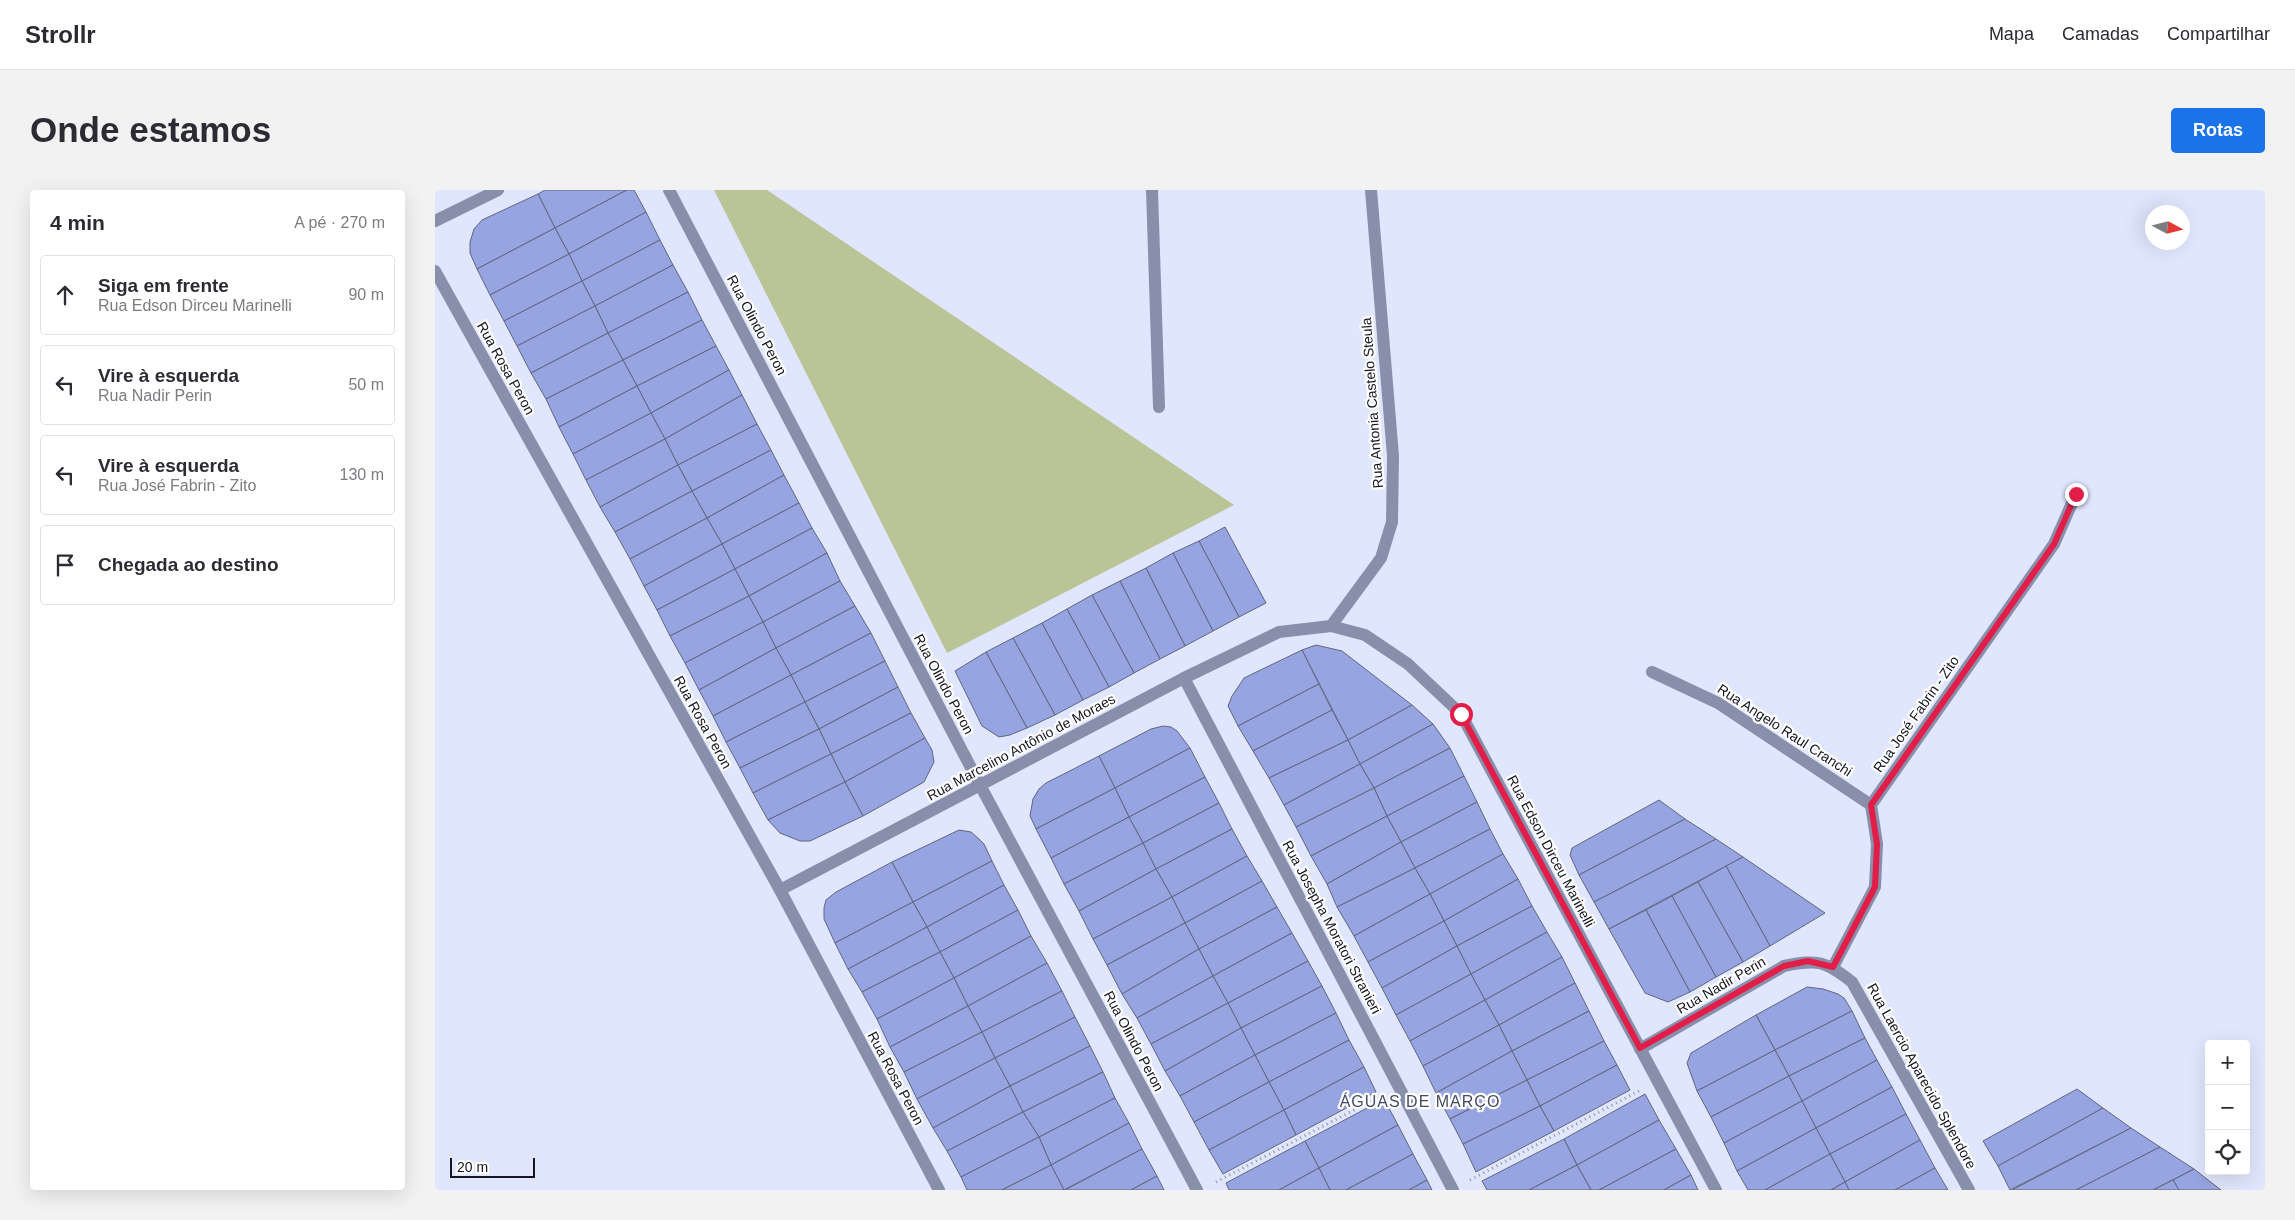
<!DOCTYPE html>
<html lang="pt">
<meta charset="utf-8">
<style>
body{margin:0;font-family:Arial,sans-serif;background:#f2f2f3;color:#2b2b33}
.controls{position:absolute;right:15px;bottom:15px;display:grid;overflow:hidden;border-radius:5px;box-shadow:0 5px 20px #0002}
.controls button{width:45px;height:45px;display:grid;place-items:center;padding:0;border:0;border-bottom:1px solid #e1e1e2;background:#fff;color:#2b2b33;font:25px sans-serif}
.compass{position:absolute;left:1710px;top:15px;width:45px;height:45px;border-radius:50%;background:#fff;box-shadow:0 5px 20px #0002;rotate:97deg}
.scale{position:absolute;left:15px;bottom:12px;width:85px;box-sizing:border-box;padding-left:5px;border:2px solid #141620;border-top:0;font-size:14px;line-height:18px;white-space:nowrap;color:#141620;-webkit-text-stroke:4px #fff;paint-order:stroke}
.stop{position:absolute;width:15px;height:15px;margin:-11px;border:4px solid #e11d48;border-radius:50%;background:#fff}
.stop.end{background:#e11d48;border-color:#fff;box-shadow:0 1px 5px #0008}
.list{margin:0;padding:0;list-style:none}
h2{display:flex;justify-content:space-between;align-items:center;height:65px;margin:0;padding:0 20px;font-size:21px}
h2 small{font-size:16px;font-weight:400;color:#7c7c81}
.list li{display:grid;grid-template-columns:32px 1fr auto;gap:15px;align-items:center;box-sizing:border-box;height:80px;margin:0 10px 10px;padding:0 10px;border:1px solid #e1e1e2;border-radius:5px}
.list b{display:block;font-size:19px;white-space:nowrap}
.list p{margin:0;font-size:16px;white-space:nowrap;color:#7c7c81}
.list em{font-size:16px;font-style:normal;color:#7c7c81}
.icon{flex:none;width:28px;height:28px;fill:none;stroke:currentColor;stroke-width:2;stroke-linecap:round;stroke-linejoin:round}
.map{position:relative;flex:none;width:1830px;height:1000px;overflow:hidden;border-radius:5px}
header{display:flex;align-items:center;gap:30px;box-sizing:border-box;height:70px;padding:0 25px;background:#fff;border-bottom:1px solid #e1e1e2}
header strong{font-size:24px}
nav{display:flex;gap:28px;margin-inline-start:auto;font-size:18px}
.intro{display:flex;align-items:center;justify-content:space-between;box-sizing:border-box;height:120px;padding:0 30px}
h1{margin:0;font-size:35px}
.button{padding:12px 22px;border-radius:5px;background:#1a73e8;color:#fff;font-size:18px;font-weight:700}
main{display:flex;gap:30px;padding:0 30px}
aside{flex:1;background:#fff;border-radius:5px;box-shadow:0 5px 20px #0002}
.map>svg:first-child{display:block}
</style>
<header>
<strong>Strollr</strong>
<nav><a>Mapa</a><a>Camadas</a><a>Compartilhar</a></nav>
</header>
<div class="intro"><h1>Onde estamos</h1><a class="button">Rotas</a></div>
<main>
<aside>
<h2>4 min<small>A pé · 270 m</small></h2>
<ul class="list">
<li><svg class="icon" aria-label="ahead" viewBox="0 0 24 24"><path d="M12 20V5M6 11l6-6 6 6"/></svg><div><b>Siga em frente</b><p>Rua Edson Dirceu Marinelli</p></div><em>90 m</em></li>
<li><svg class="icon" aria-label="left" viewBox="0 0 24 24"><path d="M17 20v-9H6M10 6l-5 5 5 5"/></svg><div><b>Vire à esquerda</b><p>Rua Nadir Perin</p></div><em>50 m</em></li>
<li><svg class="icon" aria-label="left" viewBox="0 0 24 24"><path d="M17 20v-9H6M10 6l-5 5 5 5"/></svg><div><b>Vire à esquerda</b><p>Rua José Fabrin - Zito</p></div><em>130 m</em></li>
<li><svg class="icon" aria-label="arrive" viewBox="0 0 24 24"><path d="M6 21V4h12l-3 4 3 4H6"/></svg><div><b>Chegada ao destino</b></div></li>
</ul>
</aside>
<div class="map">
<svg width="1830" height="1000" viewBox="0 0 1830 1000">
<rect width="100%" height="100%" fill="#e0e6fd"/>
<polygon fill="#bac496" points="279,0 332,0 799,315 512,463"/>
<g fill="#96a4e1" stroke="#60667f">
<polygon points="110,0 192,0 120,38 103,4"/>
<polygon points="192,0 199,0 211,22 134,64 120,38"/>
<polygon points="103,4 120,38 42,79 35,63 35,52 39,39 47,30"/>
<polygon points="211,22 225,50 147,91 134,64"/>
<polygon points="120,38 134,64 55,105 42,79"/>
<polygon points="225,50 238,75 160,116 147,91"/>
<polygon points="134,64 147,91 69,131 55,105"/>
<polygon points="238,75 253,102 173,143 160,116"/>
<polygon points="147,91 160,116 82,156 69,131"/>
<polygon points="253,102 267,130 188,170 173,143"/>
<polygon points="160,116 173,143 96,183 82,156"/>
<polygon points="267,130 281,156 202,196 188,170"/>
<polygon points="173,143 188,170 111,209 96,183"/>
<polygon points="281,156 294,180 216,223 202,196"/>
<polygon points="188,170 202,196 124,237 111,209"/>
<polygon points="294,180 307,205 230,249 216,223"/>
<polygon points="202,196 216,223 138,264 124,237"/>
<polygon points="307,205 322,234 243,275 230,249"/>
<polygon points="216,223 230,249 151,290 138,264"/>
<polygon points="322,234 336,260 257,301 243,275"/>
<polygon points="230,249 243,275 165,317 151,290"/>
<polygon points="336,260 349,285 272,328 257,301"/>
<polygon points="243,275 257,301 180,342 165,317"/>
<polygon points="349,285 364,313 287,354 272,328"/>
<polygon points="257,301 272,328 195,369 180,342"/>
<polygon points="364,313 377,338 300,379 287,354"/>
<polygon points="272,328 287,354 209,396 195,369"/>
<polygon points="790,337 831,413 804,427 764,351"/>
<polygon points="377,338 392,363 314,406 300,379"/>
<polygon points="764,351 804,427 778,441 738,363"/>
<polygon points="287,354 300,379 222,420 209,396"/>
<polygon points="392,363 405,391 328,432 314,406"/>
<polygon points="738,363 778,441 750,456 711,378"/>
<polygon points="711,378 750,456 725,469 685,391"/>
<polygon points="300,379 314,406 235,446 222,420"/>
<polygon points="405,391 420,416 341,458 328,432"/>
<polygon points="685,391 725,469 699,483 657,405"/>
<polygon points="657,405 699,483 674,497 632,419"/>
<polygon points="314,406 328,432 250,473 235,446"/>
<polygon points="420,416 436,443 356,485 341,458"/>
<polygon points="632,419 674,497 648,510 607,433"/>
<polygon points="328,432 341,458 264,500 250,473"/>
<polygon points="607,433 648,510 620,525 578,448"/>
<polygon points="436,443 450,471 370,512 356,485"/>
<polygon points="578,448 620,525 592,538 551,462"/>
<polygon points="881,455 907,461 977,515 913,550 867,460"/>
<polygon points="341,458 356,485 278,526 264,500"/>
<polygon points="867,460 884,494 803,536 793,516 797,506 809,488"/>
<polygon points="551,462 592,538 575,545 564,547 547,536 520,481"/>
<polygon points="450,471 463,497 384,539 370,512"/>
<polygon points="356,485 370,512 291,552 278,526"/>
<polygon points="884,494 897,520 818,561 803,536"/>
<polygon points="463,497 476,523 396,564 384,539"/>
<polygon points="370,512 384,539 305,578 291,552"/>
<polygon points="977,515 998,534 925,574 913,550"/>
<polygon points="897,520 913,550 834,588 818,561"/>
<polygon points="476,523 490,548 410,592 396,564"/>
<polygon points="998,534 1015,558 939,598 925,574"/>
<polygon points="728,536 736,537 742,541 755,558 680,598 664,566 716,539"/>
<polygon points="384,539 396,564 318,603 305,578"/>
<polygon points="490,548 497,560 499,572 489,592 428,626 410,592"/>
<polygon points="913,550 925,574 849,615 834,588"/>
<polygon points="755,558 770,587 694,627 680,598"/>
<polygon points="1015,558 1029,586 952,626 939,598"/>
<polygon points="396,564 410,592 333,630 318,603"/>
<polygon points="664,566 680,598 601,639 595,626 598,609 604,599 611,593"/>
<polygon points="925,574 939,598 861,637 849,615"/>
<polygon points="1029,586 1042,612 966,652 952,626"/>
<polygon points="770,587 784,613 708,653 694,627"/>
<polygon points="410,592 428,626 375,651 365,651 345,643 333,630"/>
<polygon points="680,598 694,627 616,668 601,639"/>
<polygon points="939,598 952,626 876,666 861,637"/>
<polygon points="1224,610 1250,629 1144,685 1135,665 1137,658"/>
<polygon points="1042,612 1055,639 980,678 966,652"/>
<polygon points="784,613 797,639 721,679 708,653"/>
<polygon points="952,626 966,652 892,694 876,666"/>
<polygon points="694,627 708,653 629,694 616,668"/>
<polygon points="1250,629 1281,649 1159,712 1144,685"/>
<polygon points="797,639 812,666 737,707 721,679"/>
<polygon points="1055,639 1068,664 995,704 980,678"/>
<polygon points="524,640 536,642 544,649 549,654 557,671 478,712 457,672"/>
<polygon points="1281,649 1308,667 1174,739 1159,712"/>
<polygon points="966,652 980,678 902,717 892,694"/>
<polygon points="708,653 721,679 644,721 629,694"/>
<polygon points="1068,664 1083,689 1009,731 995,704"/>
<polygon points="812,666 827,691 750,733 737,707"/>
<polygon points="1308,667 1390,723 1335,756 1291,676"/>
<polygon points="557,671 569,695 492,737 478,712"/>
<polygon points="457,672 478,712 400,753 389,729 389,718 391,710 401,702"/>
<polygon points="1291,676 1335,756 1308,772 1263,692"/>
<polygon points="980,678 995,704 919,746 902,717"/>
<polygon points="721,679 737,707 658,749 644,721"/>
<polygon points="1083,689 1097,716 1022,756 1009,731"/>
<polygon points="827,691 842,717 764,759 750,733"/>
<polygon points="1263,692 1308,772 1281,787 1237,706"/>
<polygon points="569,695 583,720 505,762 492,737"/>
<polygon points="995,704 1009,731 933,772 919,746"/>
<polygon points="1237,706 1281,787 1255,802 1211,720"/>
<polygon points="737,707 750,733 672,775 658,749"/>
<polygon points="478,712 492,737 413,779 400,753"/>
<polygon points="1097,716 1112,742 1036,784 1022,756"/>
<polygon points="842,717 857,743 778,786 764,759"/>
<polygon points="583,720 596,746 519,788 505,762"/>
<polygon points="1211,720 1255,802 1233,812 1210,803 1174,739"/>
<polygon points="1009,731 1022,756 947,798 933,772"/>
<polygon points="750,733 764,759 687,804 672,775"/>
<polygon points="492,737 505,762 427,802 413,779"/>
<polygon points="1112,742 1127,767 1050,810 1036,784"/>
<polygon points="857,743 873,771 793,813 778,786"/>
<polygon points="596,746 612,773 533,816 519,788"/>
<polygon points="1022,756 1036,784 961,825 947,798"/>
<polygon points="764,759 778,786 702,828 687,804"/>
<polygon points="505,762 519,788 442,829 427,802"/>
<polygon points="1127,767 1140,793 1064,835 1050,810"/>
<polygon points="873,771 887,796 806,838 793,813"/>
<polygon points="612,773 627,801 547,842 533,816"/>
<polygon points="1036,784 1050,810 975,851 961,825"/>
<polygon points="778,786 793,813 716,854 702,828"/>
<polygon points="519,788 533,816 455,857 442,829"/>
<polygon points="1140,793 1154,821 1077,861 1064,835"/>
<polygon points="887,796 901,823 820,865 806,838"/>
<polygon points="1372,797 1388,799 1403,804 1409,808 1417,821 1340,860 1321,825"/>
<polygon points="627,801 640,827 560,868 547,842"/>
<polygon points="1050,810 1064,835 988,876 975,851"/>
<polygon points="793,813 806,838 730,881 716,854"/>
<polygon points="533,816 547,842 469,882 455,857"/>
<polygon points="1154,821 1169,851 1092,890 1077,861"/>
<polygon points="1417,821 1430,848 1354,886 1340,860"/>
<polygon points="901,823 914,850 834,892 820,865"/>
<polygon points="1321,825 1340,860 1262,901 1252,873 1256,863"/>
<polygon points="640,827 655,856 575,896 560,868"/>
<polygon points="1064,835 1077,861 1001,903 988,876"/>
<polygon points="806,838 820,865 745,906 730,881"/>
<polygon points="547,842 560,868 482,909 469,882"/>
<polygon points="1430,848 1442,870 1367,911 1354,886"/>
<polygon points="914,850 929,877 849,920 834,892"/>
<polygon points="1169,851 1182,875 1105,916 1092,890"/>
<polygon points="655,856 668,882 588,922 575,896"/>
<polygon points="1340,860 1354,886 1276,927 1262,901"/>
<polygon points="1077,861 1092,890 1015,929 1001,903"/>
<polygon points="820,865 834,892 759,932 745,906"/>
<polygon points="560,868 575,896 498,938 482,909"/>
<polygon points="1442,870 1457,897 1381,938 1367,911"/>
<polygon points="1182,875 1195,900 1119,941 1105,916"/>
<polygon points="929,877 941,902 861,945 849,920"/>
<polygon points="668,882 680,908 604,947 588,922"/>
<polygon points="1354,886 1367,911 1289,953 1276,927"/>
<polygon points="1092,890 1105,916 1028,954 1015,929"/>
<polygon points="834,892 849,920 774,960 759,932"/>
<polygon points="575,896 588,922 512,961 498,938"/>
<polygon points="1457,897 1471,924 1395,964 1381,938"/>
<polygon points="1642,899 1668,918 1563,976 1548,951"/>
<polygon points="1210,904 1224,930 1142,975 1129,949"/>
<polygon points="680,908 694,933 616,975 604,947"/>
<polygon points="949,909 963,935 884,978 870,951"/>
<polygon points="1367,911 1381,938 1302,981 1289,953"/>
<polygon points="1105,916 1119,941 1041,982 1028,954"/>
<polygon points="1668,918 1696,938 1575,1000 1563,976"/>
<polygon points="849,920 861,945 788,984 774,960"/>
<polygon points="588,922 604,947 526,987 512,961"/>
<polygon points="1471,924 1485,950 1410,992 1395,964"/>
<polygon points="1224,930 1241,959 1164,1000 1156,1000 1142,975"/>
<polygon points="694,933 707,959 629,1000 616,975"/>
<polygon points="963,935 978,964 911,1000 895,1000 884,978"/>
<polygon points="1381,938 1395,964 1330,1000 1313,1000 1302,981"/>
<polygon points="1696,938 1725,957 1641,1000 1577,1000"/>
<polygon points="604,947 616,975 567,1000 532,1000 526,987"/>
<polygon points="1129,949 1142,975 1094,1000 1052,1000 1047,991"/>
<polygon points="1485,950 1500,978 1460,1000 1414,1000 1410,992"/>
<polygon points="870,951 884,978 844,1000 794,1000 791,993"/>
<polygon points="1725,957 1759,979 1718,1000 1641,1000"/>
<polygon points="707,959 722,986 696,1000 630,1000"/>
<polygon points="1241,959 1256,985 1229,1000 1164,1000"/>
<polygon points="978,964 992,990 974,1000 911,1000"/>
<polygon points="1395,964 1410,992 1396,1000 1330,1000"/>
<polygon points="616,975 629,1000 567,1000"/>
<polygon points="1142,975 1156,1000 1094,1000"/>
<polygon points="884,978 895,1000 844,1000"/>
<polygon points="1500,978 1513,1000 1460,1000"/>
<polygon points="1759,979 1786,1000 1744,1000 1738,990"/>
<polygon points="1256,985 1263,1000 1229,1000"/>
<polygon points="722,986 729,1000 696,1000"/>
<polygon points="992,990 997,1000 974,1000"/>
<polygon points="1738,990 1744,1000 1718,1000"/>
<polygon points="1410,992 1414,1000 1396,1000"/>
</g>
<g fill="none" stroke-linecap="round" stroke-linejoin="round">
<g stroke="#8c90a2" stroke-width="3" stroke-dasharray="1 4" stroke-linecap="butt">
<polyline points="1035,990 1204,901"/>
<polyline points="781,992 946,906"/>
</g>
<g stroke="#888faa" stroke-width="12">
<polyline points="234,0 545,595 762,1000"/>
<polyline points="717,0 724,217"/>
<polyline points="0,31 63,0"/>
<polyline points="0,81 345,700 504,1000"/>
<polyline points="896,436 946,368 957,332 958,266 936,0"/>
<polyline points="1217,482 1283,513 1436,615"/>
<polyline points="749,488 1018,1000"/>
<polyline points="345,700 749,488 844,442 896,436 930,445 973,474 1026,524 1281,1000"/>
<polyline points="1398,777 1440,697 1442,654 1436,615 1619,354 1641,304"/>
<path d="M1205,859L1349,776C1383,769 1390,771 1417,792L1534,1000"/>
</g>
</g>
<g fill="none" stroke-linecap="round" stroke-linejoin="round">
<polyline stroke="#e11d48" stroke-width="6" points="1026,524 1205,858 1349,776 1373,771 1398,777 1440,697 1442,654 1436,615 1619,354 1641,304"/>
</g>
<g text-anchor="middle" stroke-width="4.5" stroke-linejoin="round" paint-order="stroke">
<g font-size="14" fill="#141620" stroke="#fff">
<text transform="translate(322 135) rotate(62)" y="5">Rua Olindo Peron</text>
<text transform="translate(71 178) rotate(61)" y="5">Rua Rosa Peron</text>
<text transform="translate(937 213) rotate(-94)" y="5">Rua Antonia Castelo Steula</text>
<text transform="translate(509 494) rotate(62)" y="5">Rua Olindo Peron</text>
<text transform="translate(1481 524) rotate(-55)" y="5">Rua José Fabrin - Zito</text>
<text transform="translate(268 532) rotate(61)" y="5">Rua Rosa Peron</text>
<text transform="translate(1350 540) rotate(33)" y="5">Rua Angelo Raul Cranchi</text>
<text transform="translate(586 557) rotate(-28)" y="5">Rua Marcelino Antônio de Moraes</text>
<text transform="translate(1116 661) rotate(62)" y="5">Rua Edson Dirceu Marinelli</text>
<text transform="translate(897 737) rotate(62)" y="5">Rua Josepha Moratori Stranieri</text>
<text transform="translate(1286 795) rotate(-30)" y="5">Rua Nadir Perin</text>
<text transform="translate(699 851) rotate(62)" y="5">Rua Olindo Peron</text>
<text transform="translate(1487 886) rotate(61)" y="5">Rua Laercio Aparecido Splendore</text>
<text transform="translate(461 888) rotate(62)" y="5">Rua Rosa Peron</text>
</g>
<g font-size="16" letter-spacing="1" fill="#464b63" stroke="#fff">
<text x="985" y="917">ÁGUAS DE MARÇO</text>
</g>
</g>
</svg>
<div class="controls">
<button>+</button>
<button>−</button>
<button><svg class="icon" aria-label="locate" viewBox="0 0 24 24"><circle cx="12" cy="12" r="6"/><path d="M12 2v4M12 18v4M2 12h4M18 12h4"/></svg></button>
</div>
<svg class="compass" viewBox="-18 -18 36 36"><path d="M0-13l5 13h-10z" fill="#e53935"/><path d="M0 13l5-13h-10z" fill="#7c7c81"/></svg>
<div class="scale">20 m</div>
<div class="stop" style="left:1026px;top:524px"></div>
<div class="stop end" style="left:1641px;top:304px"></div>
</div>
</main>
